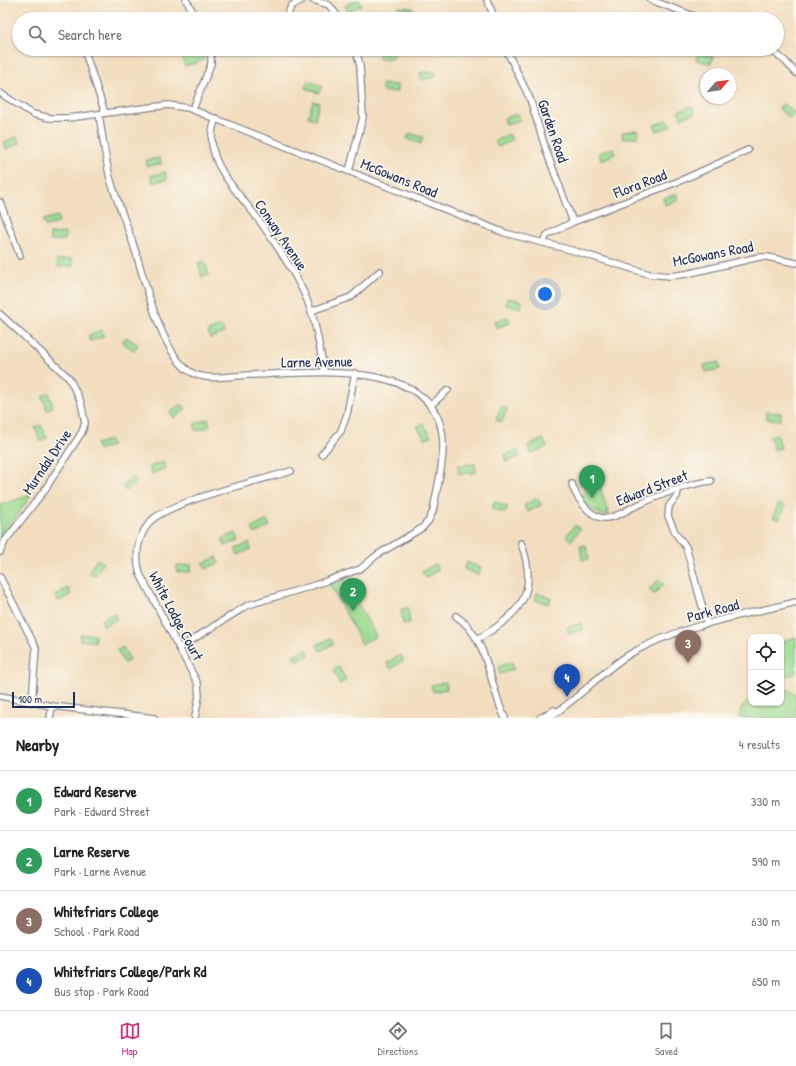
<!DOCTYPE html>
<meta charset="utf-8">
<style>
body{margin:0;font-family:"Patrick Hand",sans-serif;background:#f6f6f6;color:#222}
.controls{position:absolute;right:12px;bottom:12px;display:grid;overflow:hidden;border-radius:8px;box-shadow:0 1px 3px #0004}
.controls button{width:36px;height:36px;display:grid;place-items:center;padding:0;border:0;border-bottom:1px solid #e0e0e0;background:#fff;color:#222;font:20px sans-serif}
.compass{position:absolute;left:700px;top:68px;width:36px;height:36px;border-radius:50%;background:#fff;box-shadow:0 1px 3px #0004;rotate:61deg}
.scale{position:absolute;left:12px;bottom:10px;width:63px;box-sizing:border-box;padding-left:4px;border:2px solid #1b2f5e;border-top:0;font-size:11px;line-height:14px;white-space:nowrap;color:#1b2f5e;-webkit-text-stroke:3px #fbf7ec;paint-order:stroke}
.you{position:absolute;left:545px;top:294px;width:14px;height:14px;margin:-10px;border:3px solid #fff;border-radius:50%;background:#1a73e8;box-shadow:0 0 0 6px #1a73e833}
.badge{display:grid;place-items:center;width:26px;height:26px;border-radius:50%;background:#db2777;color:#fff;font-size:13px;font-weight:700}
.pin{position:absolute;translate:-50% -33px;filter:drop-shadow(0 1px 2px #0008)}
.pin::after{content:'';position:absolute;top:21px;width:14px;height:12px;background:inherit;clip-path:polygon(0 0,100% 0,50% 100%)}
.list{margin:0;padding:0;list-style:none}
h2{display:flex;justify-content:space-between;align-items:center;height:52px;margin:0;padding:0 16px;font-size:17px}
h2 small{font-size:13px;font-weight:400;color:#767676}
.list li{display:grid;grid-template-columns:26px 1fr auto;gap:12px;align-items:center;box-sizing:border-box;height:60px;padding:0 16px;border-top:1px solid #e0e0e0}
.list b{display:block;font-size:15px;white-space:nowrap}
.list p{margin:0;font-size:13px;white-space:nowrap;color:#767676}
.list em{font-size:13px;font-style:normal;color:#767676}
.icon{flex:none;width:22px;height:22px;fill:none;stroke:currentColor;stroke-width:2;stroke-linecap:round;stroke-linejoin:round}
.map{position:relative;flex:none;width:796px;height:718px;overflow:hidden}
.search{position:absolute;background:#fff;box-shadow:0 1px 3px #0004;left:12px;right:12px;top:12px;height:44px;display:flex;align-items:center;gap:10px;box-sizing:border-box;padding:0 14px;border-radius:22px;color:#767676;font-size:15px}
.sheet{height:292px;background:#fff}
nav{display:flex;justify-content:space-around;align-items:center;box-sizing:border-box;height:56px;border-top:1px solid #e0e0e0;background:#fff;font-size:11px;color:#767676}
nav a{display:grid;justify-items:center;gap:2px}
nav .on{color:#db2777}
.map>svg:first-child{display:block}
</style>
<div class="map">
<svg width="796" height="718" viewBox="0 0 796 718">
<rect width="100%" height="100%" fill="#fbf7ec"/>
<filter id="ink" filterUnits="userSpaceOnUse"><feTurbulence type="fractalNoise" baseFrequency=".025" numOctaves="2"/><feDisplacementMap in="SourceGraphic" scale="8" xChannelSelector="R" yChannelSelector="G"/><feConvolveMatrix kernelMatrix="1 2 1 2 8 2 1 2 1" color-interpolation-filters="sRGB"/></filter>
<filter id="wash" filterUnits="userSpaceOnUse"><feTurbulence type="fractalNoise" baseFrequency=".012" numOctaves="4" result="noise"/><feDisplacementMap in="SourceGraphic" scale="16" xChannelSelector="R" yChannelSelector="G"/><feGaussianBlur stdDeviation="0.9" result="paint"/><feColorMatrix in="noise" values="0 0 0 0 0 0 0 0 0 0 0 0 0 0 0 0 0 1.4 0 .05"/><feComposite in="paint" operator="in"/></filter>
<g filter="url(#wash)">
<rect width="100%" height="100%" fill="#f2debf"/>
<g fill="#9edc92" stroke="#5c8678">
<polygon points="357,0 359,0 362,5 348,12 345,6"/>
<polygon points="398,7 413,8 412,15 397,14"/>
<polygon points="200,50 204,60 185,66 182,56"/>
<polygon points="394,51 394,58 379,59 379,52"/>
<polygon points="698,53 713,57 711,64 696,60"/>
<polygon points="435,71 436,77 421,80 420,73"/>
<polygon points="308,81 322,86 319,93 305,88"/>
<polygon points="382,84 397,85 397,92 382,91"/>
<polygon points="313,101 319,103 315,119 308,117"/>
<polygon points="783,104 795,113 790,118 779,109"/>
<polygon points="692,106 695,113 681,118 678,111"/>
<polygon points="518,114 520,120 506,125 504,118"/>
<polygon points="668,120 671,126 657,131 654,125"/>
<polygon points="637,130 638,137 623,139 622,132"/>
<polygon points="409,133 423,137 421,144 407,139"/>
<polygon points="509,134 512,140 498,147 495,141"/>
<polygon points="17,137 20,143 6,149 4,142"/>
<polygon points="613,148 615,154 601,160 599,153"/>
<polygon points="160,158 161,164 147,166 146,160"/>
<polygon points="165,172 167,179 153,183 151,176"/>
<polygon points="677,194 679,200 665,205 663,198"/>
<polygon points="58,216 59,223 45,226 43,220"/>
<polygon points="65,233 65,240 50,241 50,234"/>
<polygon points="72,259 73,266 58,267 57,260"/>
<polygon points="204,261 209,275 202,277 198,263"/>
<polygon points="507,298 522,301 521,308 506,305"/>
<polygon points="508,317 510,323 496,328 494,321"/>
<polygon points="222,326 224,333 210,338 208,331"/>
<polygon points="102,330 104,336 90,341 88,335"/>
<polygon points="126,337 138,345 134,351 122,342"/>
<polygon points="719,362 720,369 706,372 704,365"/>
<polygon points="49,393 53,407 47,410 42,396"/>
<polygon points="182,404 186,409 174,418 170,412"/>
<polygon points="501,406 507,408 502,422 496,420"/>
<polygon points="766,412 781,413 781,420 766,419"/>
<polygon points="208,419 210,426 196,431 194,424"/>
<polygon points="423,423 431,436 425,439 417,427"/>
<polygon points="41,425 47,438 40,441 35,427"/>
<polygon points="776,434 781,448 774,450 770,436"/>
<polygon points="543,439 547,447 531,454 528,446"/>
<polygon points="110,440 112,446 98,450 96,444"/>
<polygon points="517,450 520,456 506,462 504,456"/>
<polygon points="163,462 166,468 152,474 149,467"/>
<polygon points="475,464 476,473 459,474 458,465"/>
<polygon points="132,476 137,481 127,491 122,487"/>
<path d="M597,478L609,515C598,517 586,505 580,496Z"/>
<polygon points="31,495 0,541 0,505"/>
<polygon points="537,498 541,505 528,512 524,506"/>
<polygon points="494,501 508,507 505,513 492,508"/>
<polygon points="779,503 785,506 779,520 773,517"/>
<polygon points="267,520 270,526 255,534 252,528"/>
<polygon points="575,525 580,529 571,541 566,536"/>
<polygon points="236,533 239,540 225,546 222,539"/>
<polygon points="249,543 251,549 238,555 235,548"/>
<polygon points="586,545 589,559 582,560 580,546"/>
<polygon points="217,557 219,563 206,569 203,563"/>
<polygon points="97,559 103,563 95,576 89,572"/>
<polygon points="467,562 481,568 478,575 464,569"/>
<polygon points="435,564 438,570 426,578 422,572"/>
<rect x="177" y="565" width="14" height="7"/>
<polygon points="659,579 664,584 654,594 649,590"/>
<polygon points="345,580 376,636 362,644 330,585"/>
<polygon points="68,588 71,595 58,601 55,595"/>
<polygon points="537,593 551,598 549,604 535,600"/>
<polygon points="408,608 410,623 403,624 401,609"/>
<polygon points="114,613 117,619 104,626 101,620"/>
<polygon points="581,623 583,630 569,634 567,627"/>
<polygon points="80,634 95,635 95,642 80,640"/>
<polygon points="796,637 796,673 781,678 781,642"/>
<polygon points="330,638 333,644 320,651 317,645"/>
<polygon points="123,647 130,660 124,663 117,650"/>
<polygon points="307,649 309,655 296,661 293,655"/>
<polygon points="400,655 404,660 391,669 387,663"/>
<polygon points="512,662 514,669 500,674 498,667"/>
<polygon points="339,667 346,680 340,684 333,670"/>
<polygon points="446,682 447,689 433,692 431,685"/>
<polygon points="781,686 796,694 796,718 739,718 740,710 751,697 751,703 781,703"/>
</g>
</g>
<g filter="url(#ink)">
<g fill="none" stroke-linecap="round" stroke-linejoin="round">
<g stroke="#86868e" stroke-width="8">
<g id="minor">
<polyline points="186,0 197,19"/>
<polyline points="313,0 329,5 340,19"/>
<polyline points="487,0 495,19"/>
<polyline points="651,0 702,19"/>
<polyline points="286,19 291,6 302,0"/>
<polyline points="84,49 105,113"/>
<polyline points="506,49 530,99 547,153 573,222"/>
<polyline points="770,49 785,61 796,73"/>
<polyline points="0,93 33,114 50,118 68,118 168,105 188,108 505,233 571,250 649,274 670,276 686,274 759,257 767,257 796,263"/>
<polyline points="193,109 211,64 211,49"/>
<path d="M99,114C102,134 105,154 109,174C116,201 128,226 136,253C145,282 162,353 189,371C205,382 230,376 248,375C303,374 429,356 442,432C446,456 437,488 433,511L429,520L422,528L377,555L360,569L312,586L248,605L179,648"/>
<path d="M216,118C199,158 237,190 258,219C273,240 291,266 302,289C315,314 319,344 324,371"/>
<polyline points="349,171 363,117 360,66 356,49"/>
<polyline points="0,202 20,256"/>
<polyline points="543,242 547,235 573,222 682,180 748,150"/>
<polyline points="311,311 351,297 380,271"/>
<polyline points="0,314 69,378 81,402 85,423 82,432 58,469 44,491 5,541 0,552"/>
<polyline points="430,406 448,390"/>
<polyline points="322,454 341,431 347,414 355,373"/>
<path d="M572,484C575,496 590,518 604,518C615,519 628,509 638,505C660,495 687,484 711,481"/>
<polyline points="678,490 677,496 669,506 668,516 676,534 686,547 707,624"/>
<polyline points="0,577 36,648 32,702"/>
<path d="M456,616C489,638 489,686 505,718"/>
<path d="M477,639C519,616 540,593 521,543"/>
<polyline points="0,696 52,706 154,718"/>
<path d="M195,717L199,696L198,684L140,574C135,556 137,537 150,522C167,502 262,480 291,471"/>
<polyline points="50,718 52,706"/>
<polyline points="540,718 554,710"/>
<path d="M548,718C578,700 600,672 630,654C680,625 741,616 796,602"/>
</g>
</g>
<use href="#minor" stroke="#fff" stroke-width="5.5"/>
</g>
</g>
<g text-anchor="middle" stroke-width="3.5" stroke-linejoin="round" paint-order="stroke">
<g font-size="15" fill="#1b2f5e" stroke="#fbf7ec">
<text transform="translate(553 131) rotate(71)" y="5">Garden Road</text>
<text transform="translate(399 178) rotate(22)" y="5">McGowans Road</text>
<text transform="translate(640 184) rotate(-21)" y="5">Flora Road</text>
<text transform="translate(281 235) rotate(56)" y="5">Conway Avenue</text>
<text transform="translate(713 254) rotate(-11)" y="5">McGowans Road</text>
<text transform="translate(317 362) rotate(-1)" y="5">Larne Avenue</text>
<text transform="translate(47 462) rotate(-56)" y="5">Murndal Drive</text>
<text transform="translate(652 488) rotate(-21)" y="5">Edward Street</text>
<text transform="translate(713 611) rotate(-15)" y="5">Park Road</text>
<text transform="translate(176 616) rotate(62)" y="5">White Lodge Court</text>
</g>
</g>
</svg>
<div class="controls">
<button><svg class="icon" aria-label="locate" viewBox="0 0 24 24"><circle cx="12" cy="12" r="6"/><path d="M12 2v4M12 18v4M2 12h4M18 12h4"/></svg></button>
<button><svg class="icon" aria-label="layers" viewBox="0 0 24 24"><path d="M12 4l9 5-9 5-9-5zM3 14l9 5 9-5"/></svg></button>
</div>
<svg class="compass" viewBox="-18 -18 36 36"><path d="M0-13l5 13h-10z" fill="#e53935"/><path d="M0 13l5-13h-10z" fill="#767676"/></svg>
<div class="scale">100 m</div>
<div class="you"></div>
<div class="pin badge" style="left:592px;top:498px;background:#2e9e5b">1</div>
<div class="pin badge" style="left:353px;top:611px;background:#2e9e5b">2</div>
<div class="pin badge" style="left:688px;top:663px;background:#8d6e63">3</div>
<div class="pin badge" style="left:567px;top:697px;background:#1a4fb4">4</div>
<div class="search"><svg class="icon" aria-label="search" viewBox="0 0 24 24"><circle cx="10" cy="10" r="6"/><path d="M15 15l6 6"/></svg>Search here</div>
</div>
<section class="sheet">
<h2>Nearby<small>4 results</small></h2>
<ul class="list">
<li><span class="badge" style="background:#2e9e5b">1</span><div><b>Edward Reserve</b><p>Park · Edward Street</p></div><em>330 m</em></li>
<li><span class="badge" style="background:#2e9e5b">2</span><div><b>Larne Reserve</b><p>Park · Larne Avenue</p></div><em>590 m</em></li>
<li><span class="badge" style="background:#8d6e63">3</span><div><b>Whitefriars College</b><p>School · Park Road</p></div><em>630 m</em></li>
<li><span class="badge" style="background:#1a4fb4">4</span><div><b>Whitefriars College/Park Rd</b><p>Bus stop · Park Road</p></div><em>650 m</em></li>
</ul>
</section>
<nav>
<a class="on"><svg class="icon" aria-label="map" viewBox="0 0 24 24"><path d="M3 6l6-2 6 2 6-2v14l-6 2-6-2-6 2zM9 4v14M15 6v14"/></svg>Map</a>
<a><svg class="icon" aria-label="directions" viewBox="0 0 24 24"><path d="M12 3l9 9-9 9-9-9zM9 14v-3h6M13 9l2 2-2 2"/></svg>Directions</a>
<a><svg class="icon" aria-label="saved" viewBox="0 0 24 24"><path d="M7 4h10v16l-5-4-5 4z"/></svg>Saved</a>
</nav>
